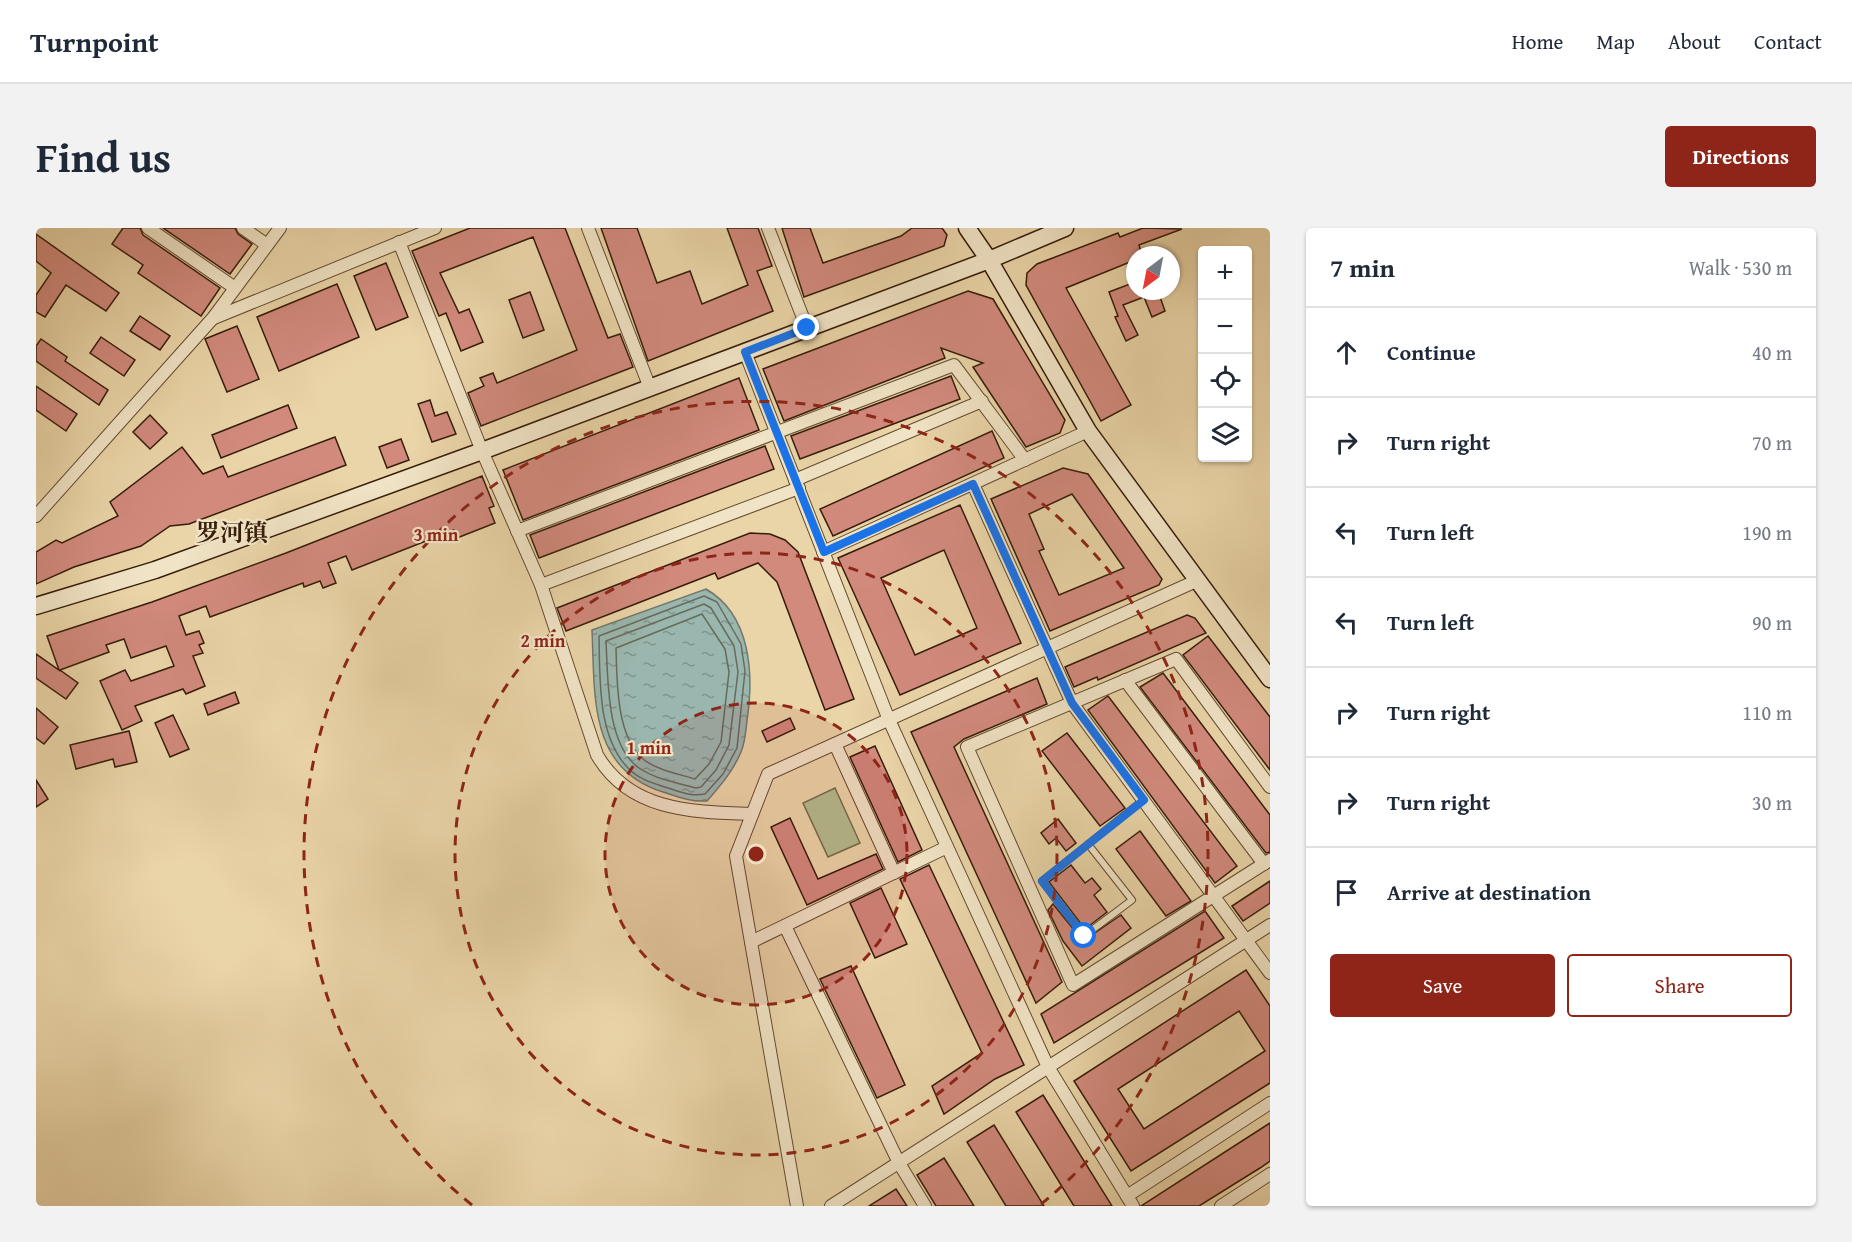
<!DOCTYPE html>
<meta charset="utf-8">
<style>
body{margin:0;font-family:"Gentium Book Plus","Noto Serif SC",serif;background:#f2f2f3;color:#1f2937}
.controls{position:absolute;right:18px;top:18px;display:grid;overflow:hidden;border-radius:6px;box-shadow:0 2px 4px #0004}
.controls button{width:54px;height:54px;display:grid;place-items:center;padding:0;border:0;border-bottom:2px solid #e0e1e3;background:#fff;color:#1f2937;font:30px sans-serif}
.compass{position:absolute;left:1090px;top:18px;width:54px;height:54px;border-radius:50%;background:#fff;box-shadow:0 2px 4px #0004;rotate:212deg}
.stop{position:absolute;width:18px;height:18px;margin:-14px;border:4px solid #1a73e8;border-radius:50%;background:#fff}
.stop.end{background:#1a73e8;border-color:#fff;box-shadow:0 2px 6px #0008}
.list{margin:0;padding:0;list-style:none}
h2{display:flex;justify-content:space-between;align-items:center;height:78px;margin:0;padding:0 24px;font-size:26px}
h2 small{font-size:20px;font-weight:400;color:#747a83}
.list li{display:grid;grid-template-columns:39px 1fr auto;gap:18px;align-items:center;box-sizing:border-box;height:90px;padding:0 24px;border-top:2px solid #e0e1e3}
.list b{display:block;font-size:22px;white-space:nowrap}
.list em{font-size:20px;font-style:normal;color:#747a83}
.actions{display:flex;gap:12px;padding:18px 24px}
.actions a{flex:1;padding:14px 0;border:2px solid #8f2418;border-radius:6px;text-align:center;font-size:21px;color:#8f2418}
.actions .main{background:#8f2418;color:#fff}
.icon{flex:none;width:33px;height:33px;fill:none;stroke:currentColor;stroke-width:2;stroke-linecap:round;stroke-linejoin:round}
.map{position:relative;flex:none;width:1234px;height:978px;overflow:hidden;border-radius:6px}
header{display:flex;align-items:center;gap:36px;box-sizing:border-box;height:84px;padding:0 30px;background:#fff;border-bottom:2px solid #e0e1e3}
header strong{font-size:28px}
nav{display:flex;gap:33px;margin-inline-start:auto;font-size:21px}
.intro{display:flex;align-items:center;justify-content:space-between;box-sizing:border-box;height:144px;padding:0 36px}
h1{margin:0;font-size:42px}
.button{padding:15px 27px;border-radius:6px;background:#8f2418;color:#fff;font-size:21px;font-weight:700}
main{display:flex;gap:36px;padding:0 36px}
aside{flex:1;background:#fff;border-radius:6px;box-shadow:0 2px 4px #0004}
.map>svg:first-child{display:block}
</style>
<header>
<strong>Turnpoint</strong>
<nav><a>Home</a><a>Map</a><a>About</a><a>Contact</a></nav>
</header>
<div class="intro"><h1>Find us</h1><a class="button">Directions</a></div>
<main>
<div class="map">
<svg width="1234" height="978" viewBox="0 0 1234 978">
<defs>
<pattern id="water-ripples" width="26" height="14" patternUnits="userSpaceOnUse" patternTransform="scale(1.5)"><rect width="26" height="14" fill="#9ab7af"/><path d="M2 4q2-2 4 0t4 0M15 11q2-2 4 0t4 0" fill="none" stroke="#7e948d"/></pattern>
</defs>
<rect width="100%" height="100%" fill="#ead5a8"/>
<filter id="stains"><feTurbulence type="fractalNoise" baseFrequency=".00333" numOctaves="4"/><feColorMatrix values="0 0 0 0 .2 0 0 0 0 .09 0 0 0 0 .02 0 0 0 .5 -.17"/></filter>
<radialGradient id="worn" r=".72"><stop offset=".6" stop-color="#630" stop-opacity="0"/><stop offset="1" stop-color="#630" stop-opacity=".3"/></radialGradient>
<polygon fill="#b2be8b" stroke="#746e4a" stroke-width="1.5" points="799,560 824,615 792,629 767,575"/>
<path fill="url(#water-ripples)" stroke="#72796d" stroke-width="1.5" d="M670,361C715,387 718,446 711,492C710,502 709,515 705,524C697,543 685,557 671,573C655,574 642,569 627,564C552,541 559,467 556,402Z"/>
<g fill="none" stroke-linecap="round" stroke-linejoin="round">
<g stroke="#686a5c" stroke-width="1.5">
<path d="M668,368L681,374L705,416L709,443L701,520L687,546L669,566C655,569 642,563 629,559C617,555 605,552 595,543C561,512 564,451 563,408Z"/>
<path d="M668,376L675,380L698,418L702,444L693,517L680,542L665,559L660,560C641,555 619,551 603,540C570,517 572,450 570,413Z"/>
<path d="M666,386L689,421L693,444L685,514L673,536L659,551C643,546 620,542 607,531C580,508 581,452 580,420Z"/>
</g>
</g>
<g fill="#d28a7d" stroke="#361d09" stroke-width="1.5" fill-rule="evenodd">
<polygon points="87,0 104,0 107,7 184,60 165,88 102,45 107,37 76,16"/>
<polygon points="127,0 199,0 202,6 216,16 194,46"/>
<polygon points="434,0 529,0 572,110 584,106 597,139 445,198 432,165 448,158 444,150 457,145 461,155 541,122 497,9 404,45 423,85 433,81 447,114 425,123 410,85 403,88 376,23"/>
<polygon points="565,0 601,0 621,55 654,43 666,76 712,57 691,0 722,0 736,38 721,43 737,83 612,133"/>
<polygon points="746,0 774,0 787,35 865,8 876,0 906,0 911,7 908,18 768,69"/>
<polygon points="1107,0 1146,1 1103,17 1106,27 1099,27 1099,32 1030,60 1095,177 1065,193 990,57 991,45 1001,36 1082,5 1084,9"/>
<polygon points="0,6 83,65 70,83 30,57 9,89 0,84 0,67 15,45 0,33"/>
<polygon points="350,35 372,89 340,102 318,48"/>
<polygon points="1099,54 1099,63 1122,63 1129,83 1116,89 1108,69 1087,77 1102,107 1090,113 1079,89 1082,88 1073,64"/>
<polygon points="301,56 323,109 243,143 221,89"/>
<polygon points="932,63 957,71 1029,192 1024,205 990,219 937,139 947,135 905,120 909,130 748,193 727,141"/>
<polygon points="494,64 508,102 487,110 473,72"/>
<polygon points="104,88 134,108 124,122 94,103"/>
<polygon points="201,98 223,151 191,164 169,111"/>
<polygon points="65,109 99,132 88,148 54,125"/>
<polygon points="5,111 31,129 29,133 72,162 63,177 0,133 0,118"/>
<polygon points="915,148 924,171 764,231 755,208"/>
<polygon points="703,150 723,202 487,292 467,242"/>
<polygon points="0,158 41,186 30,203 0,182"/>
<polygon points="394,172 399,188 411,184 420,206 396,214 382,176"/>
<polygon points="252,177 261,200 185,230 176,207"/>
<polygon points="114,187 131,205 114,221 97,204"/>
<polygon points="956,203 968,230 797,308 784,281"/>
<polygon points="299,209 310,237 153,296 134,298 105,318 38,339 0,356 0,324 20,312 26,315 82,288 74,274 146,219 167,246 187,238 192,249"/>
<polygon points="365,211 373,232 351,240 343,219"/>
<polygon points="729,218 738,241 503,330 494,307"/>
<path d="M1027,240L1052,246L1126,351L1123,357L1014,403L955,271ZM1036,266L1088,340L1023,367L1003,323L1008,321L993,286Z"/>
<polygon points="446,248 458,278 453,280 459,295 421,310 418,302 316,342 310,328 292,335 300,355 287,360 284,353 268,359 267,355 174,389 170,378 143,388 150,407 163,403 168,415 163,417 167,425 157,428 169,458 150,466 147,461 99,478 106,493 86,502 64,453 89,442 95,453 138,438 130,418 95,430 88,411 70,417 73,424 24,442 42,455 30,471 0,450 0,426 23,442 11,408 116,374 250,325"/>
<path d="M924,277L985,415L864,467L802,330ZM908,322L941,400L879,427L845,350Z"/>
<polygon points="714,305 734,306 749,312 762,324 818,471 789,482 741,354 722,335 682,351 679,345 530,403 521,380"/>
<polygon points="1151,387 1159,390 1170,405 1062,452 1061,449 1038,459 1029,439"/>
<polygon points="1172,408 1234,489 1234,542 1147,427"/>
<polygon points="1127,445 1234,587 1234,624 1230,625 1104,459"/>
<polygon points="1001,450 1011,476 928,511 918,519 1026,754 1000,775 875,504"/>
<polygon points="199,464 203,475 172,487 168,476"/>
<polygon points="1072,468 1201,638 1179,655 1052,482"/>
<polygon points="0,480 22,499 8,516 0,510"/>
<polygon points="137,487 153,521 134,529 119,495"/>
<polygon points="754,490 759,501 731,514 726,503"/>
<polygon points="93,503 101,534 79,539 77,531 40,541 34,517"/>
<polygon points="1031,505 1089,580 1064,598 1006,523"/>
<polygon points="839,518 886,622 862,634 814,529"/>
<polygon points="0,552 12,571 0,579"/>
<polygon points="754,590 782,651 840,626 847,641 771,677 735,599"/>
<polygon points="1022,591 1040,615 1030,623 1020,610 1013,616 1005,605"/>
<polygon points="1104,603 1155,673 1130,688 1080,621"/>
<polygon points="893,637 988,837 959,851 908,886 896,858 946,825 864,651"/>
<polygon points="1035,637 1049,655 1056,650 1065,661 1058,667 1071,684 1049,701 1013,654"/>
<polygon points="1234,653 1234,675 1207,693 1196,678"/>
<polygon points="845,660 871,716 839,730 814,675"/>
<polygon points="1017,676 1047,713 1085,687 1095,700 1046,738 1027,713 1012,682"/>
<polygon points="1169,683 1188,710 1018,815 1005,786"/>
<polygon points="815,738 869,857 841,870 784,751"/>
<path d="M1210,742L1234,778V855L1095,943L1038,853ZM1203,783L1229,823L1108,901L1082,861Z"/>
<polygon points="1007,867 1076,978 1038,978 980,884"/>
<polygon points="1234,895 1234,933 1224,940 1163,978 1105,978"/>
<polygon points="958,897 1008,978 970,978 931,914"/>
<polygon points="908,930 938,978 900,978 881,947"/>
<polygon points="860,961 871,978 833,978"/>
</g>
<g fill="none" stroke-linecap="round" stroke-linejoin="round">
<g stroke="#634b31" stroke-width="8">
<polyline id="lane" points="1052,616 1096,672 1048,708 1006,653 1107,572"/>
</g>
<g stroke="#634b31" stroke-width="14">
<g id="street">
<polyline points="112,0 199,60"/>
<polyline points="207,0 231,17"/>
<polyline points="552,0 614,160"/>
<polyline points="732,0 771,100"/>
<path d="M363,14L446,223L505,357L561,527C594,584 658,584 716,586"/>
<polyline points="178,90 399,0"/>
<polyline points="709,124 853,492 1012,839 1097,978"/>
<polyline points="759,252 946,173"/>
<polyline points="937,256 1036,475 1234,745"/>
<polyline points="0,288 177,90 244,0"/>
<polyline points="481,303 918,137 989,232"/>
<polyline points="787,324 1052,203"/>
<polyline points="505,357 763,260"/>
<polyline points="1089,452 1228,636"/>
<polyline points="799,516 858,645"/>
<polyline points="1234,559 1140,431 931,519 1037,757 1234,632"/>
<polyline points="749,698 863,935 889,978"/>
<polyline points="715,714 911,619"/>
<polyline points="1091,968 1234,875"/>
<polyline points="761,978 700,628 732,546 1160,353"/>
<polyline points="795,978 1234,697"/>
<polyline points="1185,978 1234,946"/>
</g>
</g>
<g stroke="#361d09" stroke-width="19">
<g id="secondary">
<polyline points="931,0 953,32 1052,203 1234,451"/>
<polyline points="0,378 119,342 446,223 953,32 1029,0"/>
</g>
</g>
<use href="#lane" stroke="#f1e4c6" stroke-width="6"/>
<use href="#street" stroke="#f1e4c6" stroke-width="12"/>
<use href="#secondary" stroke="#f1e4c6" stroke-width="16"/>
</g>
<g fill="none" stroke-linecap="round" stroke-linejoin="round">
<polyline stroke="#1a73e8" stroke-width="8" points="771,100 709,124 788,324 937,256 1036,475 1108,572 1006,653 1048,708"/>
</g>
<circle cx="720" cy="626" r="151" fill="#8f2418" fill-opacity=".12"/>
<g fill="none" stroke="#8f2418" stroke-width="3" stroke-dasharray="10 8">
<circle cx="720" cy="626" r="151"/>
<circle cx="720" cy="626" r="301"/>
<path d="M436 977A452 452 0 1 1 1004 977"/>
</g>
<g text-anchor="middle" stroke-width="4.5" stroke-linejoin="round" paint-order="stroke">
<g font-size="24" font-weight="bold" fill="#361d09" stroke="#f1e4c6">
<text x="196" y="313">罗河镇</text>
</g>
</g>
<circle cx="720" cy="626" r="9" fill="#8f2418" stroke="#f1e4c6" stroke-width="3"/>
<g font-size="18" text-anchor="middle" font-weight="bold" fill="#8f2418" stroke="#f1e4c6" stroke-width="4.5" stroke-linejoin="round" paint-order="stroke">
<text x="400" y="313">3 min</text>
<text x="507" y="419">2 min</text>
<text x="613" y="526">1 min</text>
</g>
<rect width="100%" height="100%" filter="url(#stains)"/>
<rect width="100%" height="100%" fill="url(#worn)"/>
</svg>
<div class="controls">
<button>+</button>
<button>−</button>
<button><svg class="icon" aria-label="locate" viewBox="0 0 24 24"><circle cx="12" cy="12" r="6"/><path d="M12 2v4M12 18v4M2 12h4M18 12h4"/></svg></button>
<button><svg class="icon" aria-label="layers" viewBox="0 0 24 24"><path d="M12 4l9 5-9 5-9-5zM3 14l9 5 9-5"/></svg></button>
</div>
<svg class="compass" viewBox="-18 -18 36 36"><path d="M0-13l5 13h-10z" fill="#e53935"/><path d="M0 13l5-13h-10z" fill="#747a83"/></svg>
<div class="stop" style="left:1048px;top:708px"></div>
<div class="stop end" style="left:771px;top:100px"></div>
</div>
<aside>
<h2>7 min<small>Walk · 530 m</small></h2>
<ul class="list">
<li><svg class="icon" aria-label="ahead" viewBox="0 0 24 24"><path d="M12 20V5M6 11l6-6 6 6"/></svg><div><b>Continue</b></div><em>40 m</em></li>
<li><svg class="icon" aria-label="right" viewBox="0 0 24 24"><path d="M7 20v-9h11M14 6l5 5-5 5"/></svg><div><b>Turn right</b></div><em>70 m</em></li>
<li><svg class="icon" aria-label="left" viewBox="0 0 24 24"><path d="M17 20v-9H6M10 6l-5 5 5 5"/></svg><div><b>Turn left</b></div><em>190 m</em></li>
<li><svg class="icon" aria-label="left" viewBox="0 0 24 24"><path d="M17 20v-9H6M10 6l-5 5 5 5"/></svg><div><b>Turn left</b></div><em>90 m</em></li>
<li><svg class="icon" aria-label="right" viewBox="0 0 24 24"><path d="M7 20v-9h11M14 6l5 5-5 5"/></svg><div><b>Turn right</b></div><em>110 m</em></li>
<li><svg class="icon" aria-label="right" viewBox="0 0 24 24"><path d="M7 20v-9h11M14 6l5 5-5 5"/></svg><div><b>Turn right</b></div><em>30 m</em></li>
<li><svg class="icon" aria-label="arrive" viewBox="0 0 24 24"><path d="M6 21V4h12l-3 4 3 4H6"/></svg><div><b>Arrive at destination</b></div></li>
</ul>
<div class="actions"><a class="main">Save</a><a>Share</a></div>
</aside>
</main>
